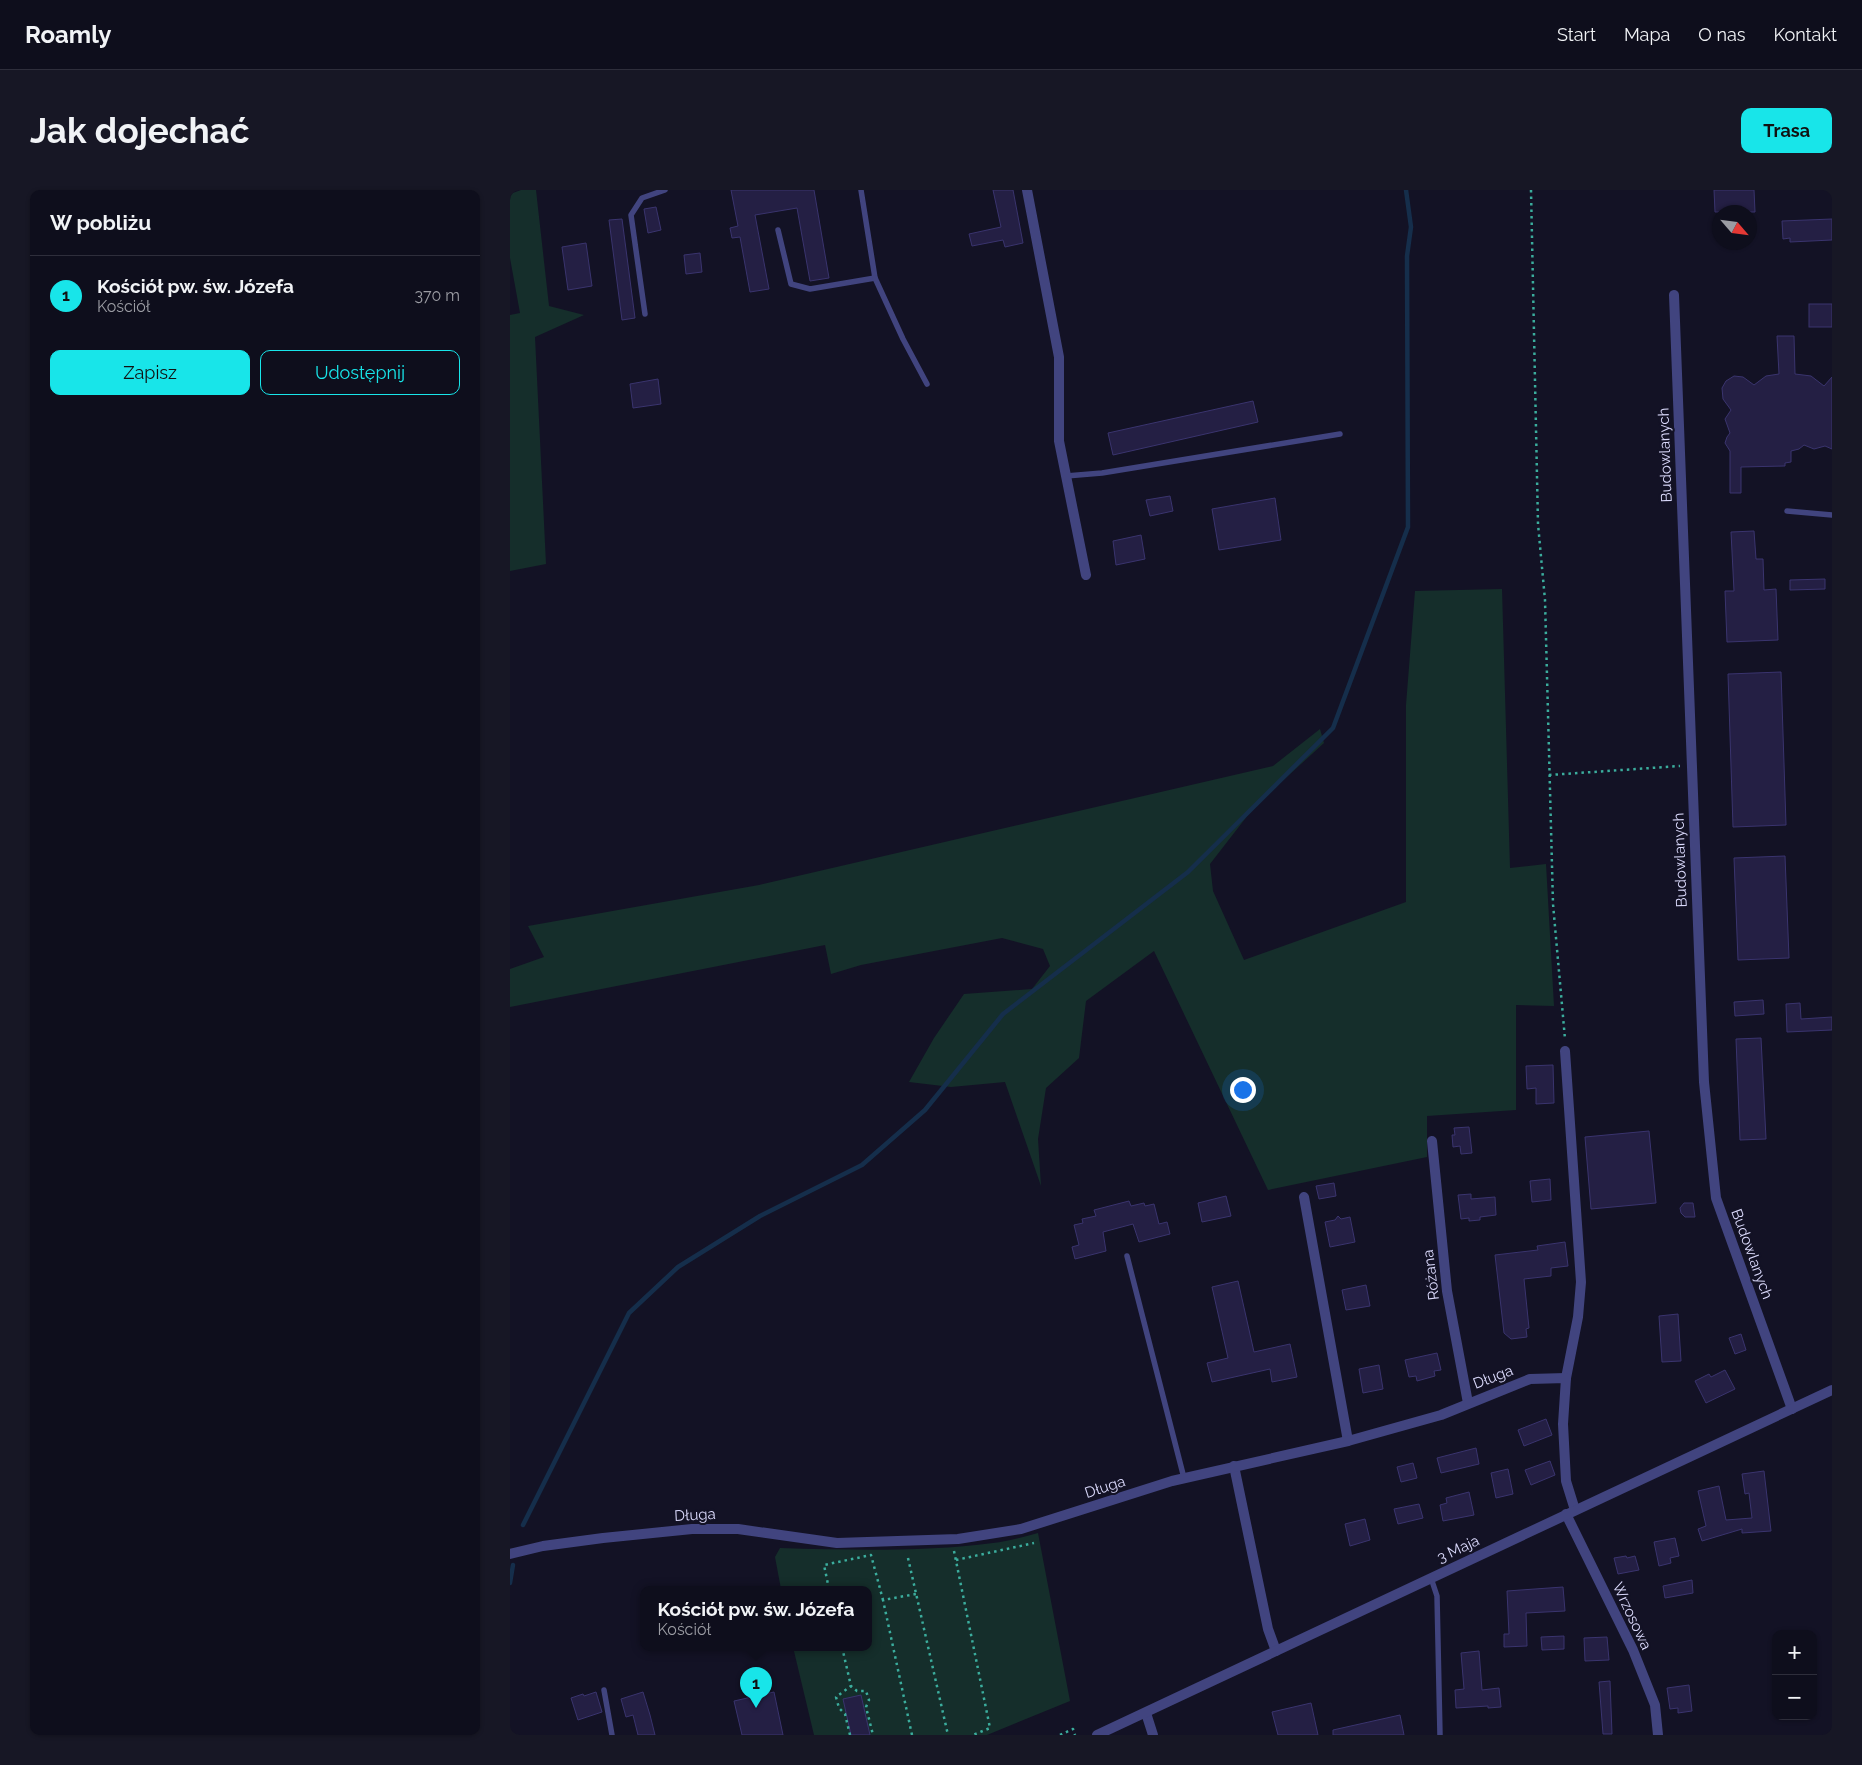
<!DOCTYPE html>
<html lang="pl">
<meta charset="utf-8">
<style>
body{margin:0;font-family:Raleway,sans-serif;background:#171725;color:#f1f3f6}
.controls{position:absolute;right:15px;bottom:15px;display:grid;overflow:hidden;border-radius:10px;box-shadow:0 1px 4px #0004}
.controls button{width:45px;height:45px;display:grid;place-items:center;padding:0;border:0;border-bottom:1px solid #2e2e3b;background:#0e0e1c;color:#f1f3f6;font:25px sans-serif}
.compass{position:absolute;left:1202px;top:15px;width:45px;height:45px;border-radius:50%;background:#0e0e1c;box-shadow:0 1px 4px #0004;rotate:118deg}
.you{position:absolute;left:732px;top:899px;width:18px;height:18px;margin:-12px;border:4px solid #fff;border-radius:50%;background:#1a73e8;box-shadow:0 0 0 8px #1a73e833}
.badge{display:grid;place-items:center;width:32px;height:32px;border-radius:50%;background:#18e5e9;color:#111;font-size:16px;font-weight:700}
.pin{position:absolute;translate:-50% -41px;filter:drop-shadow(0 1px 2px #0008)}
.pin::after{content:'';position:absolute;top:26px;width:18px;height:15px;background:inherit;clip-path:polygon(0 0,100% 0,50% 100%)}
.popup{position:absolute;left:130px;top:1396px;width:232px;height:65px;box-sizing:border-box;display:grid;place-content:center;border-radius:10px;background:#0e0e1c;filter:drop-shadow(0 1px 4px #0005);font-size:16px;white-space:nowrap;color:#9b9ca3}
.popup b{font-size:19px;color:#f1f3f6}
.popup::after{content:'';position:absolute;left:50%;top:100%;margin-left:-10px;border:10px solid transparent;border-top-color:#0e0e1c}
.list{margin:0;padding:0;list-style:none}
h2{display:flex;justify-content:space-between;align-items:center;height:65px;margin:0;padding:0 20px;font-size:21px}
h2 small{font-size:16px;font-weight:400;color:#9b9ca3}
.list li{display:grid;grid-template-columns:32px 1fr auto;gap:15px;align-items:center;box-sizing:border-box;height:80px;padding:0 20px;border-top:1px solid #2e2e3b}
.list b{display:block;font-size:19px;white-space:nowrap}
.list p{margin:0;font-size:16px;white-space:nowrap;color:#9b9ca3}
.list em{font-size:16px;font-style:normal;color:#9b9ca3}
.actions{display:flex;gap:10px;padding:15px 20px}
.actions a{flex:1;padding:11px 0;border:1px solid #18e5e9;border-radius:10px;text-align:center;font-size:18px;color:#18e5e9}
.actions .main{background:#18e5e9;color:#111}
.map{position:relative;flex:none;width:1322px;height:1545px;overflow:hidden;border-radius:10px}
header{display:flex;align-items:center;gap:30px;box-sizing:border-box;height:70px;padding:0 25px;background:#0e0e1c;border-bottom:1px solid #2e2e3b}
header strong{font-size:24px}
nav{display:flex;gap:28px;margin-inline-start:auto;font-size:18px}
.intro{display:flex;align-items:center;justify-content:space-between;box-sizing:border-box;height:120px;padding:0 30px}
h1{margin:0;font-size:35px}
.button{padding:12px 22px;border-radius:10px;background:#18e5e9;color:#111;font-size:18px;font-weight:700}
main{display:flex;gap:30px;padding:0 30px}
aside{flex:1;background:#0e0e1c;border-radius:10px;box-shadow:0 1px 4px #0004}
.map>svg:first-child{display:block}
</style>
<header>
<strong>Roamly</strong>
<nav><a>Start</a><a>Mapa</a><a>O nas</a><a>Kontakt</a></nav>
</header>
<div class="intro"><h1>Jak dojechać</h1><a class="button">Trasa</a></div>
<main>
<aside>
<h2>W pobliżu<small></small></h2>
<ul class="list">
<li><span class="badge">1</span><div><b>Kościół pw. św. Józefa</b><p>Kościół</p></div><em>370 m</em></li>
</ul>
<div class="actions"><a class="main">Zapisz</a><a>Udostępnij</a></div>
</aside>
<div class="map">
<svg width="1322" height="1545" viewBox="0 0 1322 1545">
<rect width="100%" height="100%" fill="#131225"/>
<g fill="#152e2b">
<polygon points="11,0 26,0 39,116 74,125 25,147 36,374 0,381 0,125 10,123 0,68 0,4"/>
<polygon points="992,399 1000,678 1036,674 1044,816 1006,815 1006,920 917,926 917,967 758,1000 644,761 576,811 569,868 536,898 528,949 531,996 495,892 441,897 399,892 424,848 454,804 522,799 540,776 533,759 492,748 351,775 321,784 315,755 0,817 0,779 34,767 18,736 249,695 763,576 810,539 814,553 745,616 700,674 703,701 734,770 896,712 896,515 905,401"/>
<path d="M528,1343L560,1511L477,1545H304L283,1457H358V1399H271L265,1367L270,1358C339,1360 415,1362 483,1353C498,1351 513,1347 528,1343Z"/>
</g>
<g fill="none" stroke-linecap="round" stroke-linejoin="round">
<g stroke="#152e4b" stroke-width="4.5">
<polyline points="13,1335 119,1123 168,1077 250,1026 352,975 415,920 493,824 678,682 823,538 898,337 897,66 901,37 896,0"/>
<polyline points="0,1393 3,1375"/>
</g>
</g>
<g fill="#241f44" stroke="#3a346e">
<polygon points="221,0 304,0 319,88 300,91 287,18 245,25 259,99 240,102 230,47 222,48 220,38 228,36"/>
<polygon points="483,0 503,0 513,53 495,57 493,50 462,56 459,44 491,37"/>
<polygon points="1204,0 1244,0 1245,22 1205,22"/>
<polygon points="146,17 151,40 138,43 134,19"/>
<polygon points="112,29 125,128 112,130 99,30"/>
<polygon points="1322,29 1322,50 1280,52 1280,48 1273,49 1272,31"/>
<polygon points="76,53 82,96 58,100 52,57"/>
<polygon points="190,63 192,82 176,84 174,65"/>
<rect x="1299" y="114" width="23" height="23"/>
<polygon points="1267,146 1284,146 1285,184 1301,186 1314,196 1322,187 1322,259 1315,256 1304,259 1294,255 1289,259 1281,261 1281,272 1275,273 1275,276 1231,277 1231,303 1220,303 1220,261 1215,253 1217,247 1220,243 1215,229 1221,220 1213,209 1212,198 1216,191 1224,186 1233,187 1244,195 1256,186 1269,184"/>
<polygon points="148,189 151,214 123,218 120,194"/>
<polygon points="743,211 748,232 603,265 598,243"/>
<polygon points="660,306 663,321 640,326 636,310"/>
<polygon points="765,308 771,350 709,360 702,319"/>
<polygon points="1244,341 1246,369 1253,369 1254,400 1266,399 1268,450 1217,452 1215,401 1224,401 1221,342"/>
<polygon points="631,345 635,369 606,375 603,351"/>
<polygon points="1315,389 1315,399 1280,400 1280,390"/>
<polygon points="1271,482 1276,635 1223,637 1218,484"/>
<polygon points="1275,666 1279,768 1228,770 1224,668"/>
<polygon points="1253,810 1254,824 1225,826 1224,812"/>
<polygon points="1290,813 1291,829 1322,827 1322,840 1277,842 1276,814"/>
<polygon points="1251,848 1256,949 1230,950 1226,849"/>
<polygon points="1043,875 1044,913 1026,914 1026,898 1017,899 1016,876"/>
<polygon points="959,937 962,963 951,964 950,956 943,957 942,945 945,945 944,938"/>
<polygon points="1139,941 1146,1013 1081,1019 1075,947"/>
<polygon points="1040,989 1041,1010 1022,1012 1020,991"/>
<polygon points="824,993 826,1006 809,1009 806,996"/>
<polygon points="961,1004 961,1009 985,1007 986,1025 970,1027 970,1030 959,1031 959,1028 951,1029 948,1005"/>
<polygon points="716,1006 721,1026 692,1032 688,1013"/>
<polygon points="619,1011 621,1016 634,1013 635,1016 644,1014 649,1034 657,1032 660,1044 629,1052 623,1034 593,1042 596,1061 565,1069 562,1057 569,1055 564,1035 573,1033 572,1029 586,1026 584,1020"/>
<polygon points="1174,1013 1183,1013 1185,1027 1175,1027 1171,1023 1170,1018"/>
<polygon points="828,1026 831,1029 840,1027 845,1052 820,1057 815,1032 825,1030"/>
<polygon points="1055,1052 1058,1076 1041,1078 1041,1086 1014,1089 1019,1138 1016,1139 1017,1147 1001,1149 994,1143 985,1065 1028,1060 1027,1056"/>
<polygon points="728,1091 744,1162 780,1154 787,1187 762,1192 760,1179 702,1192 697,1173 718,1168 702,1097"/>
<polygon points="856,1095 860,1116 836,1120 832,1100"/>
<polygon points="1168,1124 1171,1171 1152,1172 1149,1126"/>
<polygon points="1231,1144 1236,1160 1225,1164 1219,1148"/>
<polygon points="927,1163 931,1180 924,1181 925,1186 907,1191 906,1186 899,1187 895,1170"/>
<polygon points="869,1175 873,1199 853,1203 849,1179"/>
<polygon points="1215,1180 1225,1199 1196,1213 1185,1191 1199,1184 1201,1187"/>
<polygon points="1036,1229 1042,1245 1014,1256 1008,1240"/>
<polygon points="966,1258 969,1274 931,1283 927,1268"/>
<polygon points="1040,1271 1045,1285 1021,1295 1015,1280"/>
<polygon points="903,1273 907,1288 891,1292 887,1277"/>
<polygon points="998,1279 1003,1304 986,1308 981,1283"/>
<polygon points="1254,1281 1261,1341 1232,1343 1232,1339 1192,1351 1188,1339 1196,1336 1188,1301 1209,1296 1216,1330 1242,1328 1239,1303 1235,1304 1232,1284"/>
<polygon points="959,1302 964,1325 933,1331 930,1315 937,1313 936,1308"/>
<polygon points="909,1314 913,1328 888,1334 884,1319"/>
<polygon points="855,1329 860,1350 840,1356 835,1334"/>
<polygon points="1165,1348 1169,1366 1160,1368 1161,1373 1149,1376 1144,1352"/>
<polygon points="1116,1366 1117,1368 1125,1366 1129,1380 1108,1384 1104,1368"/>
<polygon points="1182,1390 1183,1403 1155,1408 1153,1396"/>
<polygon points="1053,1397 1055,1421 1016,1423 1017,1456 994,1457 994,1444 999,1444 997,1401"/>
<polygon points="1054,1446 1054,1459 1032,1460 1031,1447"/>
<polygon points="1097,1447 1099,1470 1075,1471 1074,1448"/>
<polygon points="969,1461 972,1500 989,1498 991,1517 978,1518 978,1516 946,1518 945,1500 954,1499 951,1463"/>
<polygon points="1100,1491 1102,1544 1093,1544 1089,1492"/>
<polygon points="1179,1495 1182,1521 1168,1523 1168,1518 1160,1519 1157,1498"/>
<polygon points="86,1502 92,1522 68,1530 61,1508 73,1504 74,1506"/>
<polygon points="133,1502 140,1525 145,1545 128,1545 123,1525 116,1527 111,1509"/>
<polygon points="264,1502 273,1545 232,1545 224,1511"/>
<polygon points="351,1505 360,1545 341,1545 333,1509"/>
<polygon points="801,1513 808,1545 768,1545 762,1522"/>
<polygon points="890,1525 894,1545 823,1545 823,1540"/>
</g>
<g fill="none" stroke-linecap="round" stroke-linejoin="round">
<g stroke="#3bad9d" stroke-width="2.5" stroke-dasharray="2.5 4" stroke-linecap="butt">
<polyline points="1021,0 1028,334 1035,410 1043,714 1055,849"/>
<polyline points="1039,585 1170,576"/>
<polyline points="444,1361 480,1538 463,1545"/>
<polyline points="398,1368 438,1545"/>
<polyline points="446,1370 524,1353"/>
<polyline points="319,1399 314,1375 361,1365 373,1410"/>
<polyline points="332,1457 341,1496 347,1501 356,1501 359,1510 356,1517 363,1545"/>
<polyline points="340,1545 335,1524 329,1518 326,1507 341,1496"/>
<polyline points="402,1545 373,1410 406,1404"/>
<polyline points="550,1545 563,1539 565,1545"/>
</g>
<g stroke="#41447f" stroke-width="5.5">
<polyline points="268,40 281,94 300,99 365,88 351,0"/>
<polyline points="365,88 393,149 417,194"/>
<polyline points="135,124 121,25 132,8 155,0"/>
<polyline points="556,286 592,283 830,244"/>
<polyline points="1277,321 1322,325"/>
<polyline points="617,1066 674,1288"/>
<polyline points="921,1388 927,1406 930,1545"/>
<polyline points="94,1500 102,1545"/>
</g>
<g stroke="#41447f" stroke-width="10">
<polyline points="517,0 549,167 549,251 576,385"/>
<polyline points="1164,105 1194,892 1206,1008 1282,1219"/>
<polyline points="1055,861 1071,1092 1068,1127 1056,1188"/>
<polyline points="922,951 937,1101 958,1213"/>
<polyline points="794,1007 838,1251"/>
<polyline points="724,1276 758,1439 766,1461"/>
<polyline points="1056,1324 1123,1460 1145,1515 1148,1545"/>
<polyline points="0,1364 33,1356 93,1348 182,1339 228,1339 327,1353 448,1349 511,1339 662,1291 838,1251 931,1225 1020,1189 1056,1188 1053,1234 1056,1291 1065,1320"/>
<polyline points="636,1523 643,1545"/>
</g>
<polyline stroke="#41447f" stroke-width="10" points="587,1545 1322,1200"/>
</g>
<g text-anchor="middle" stroke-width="4.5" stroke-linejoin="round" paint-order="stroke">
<g font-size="15" fill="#dad9fb" stroke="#131225">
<text transform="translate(1155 265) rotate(-92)" y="5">Budowlanych</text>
<text transform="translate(1170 670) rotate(-92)" y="5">Budowlanych</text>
<text transform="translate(1242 1064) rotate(70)" y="5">Budowlanych</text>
<text transform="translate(921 1085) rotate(-97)" y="5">Różana</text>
<text transform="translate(983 1187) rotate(-21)" y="5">Długa</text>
<text transform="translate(595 1297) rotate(-18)" y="5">Długa</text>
<text transform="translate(185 1325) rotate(-3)" y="5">Długa</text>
<text transform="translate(948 1359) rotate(-25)" y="5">3 Maja</text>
<text transform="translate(1122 1426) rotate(65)" y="5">Wrzosowa</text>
</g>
</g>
</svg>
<div class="controls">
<button>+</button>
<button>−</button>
</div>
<svg class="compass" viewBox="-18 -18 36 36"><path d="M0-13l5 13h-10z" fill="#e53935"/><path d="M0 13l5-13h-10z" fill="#9b9ca3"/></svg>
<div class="you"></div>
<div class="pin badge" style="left:246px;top:1518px">1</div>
<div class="popup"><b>Kościół pw. św. Józefa</b>Kościół</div>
</div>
</main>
